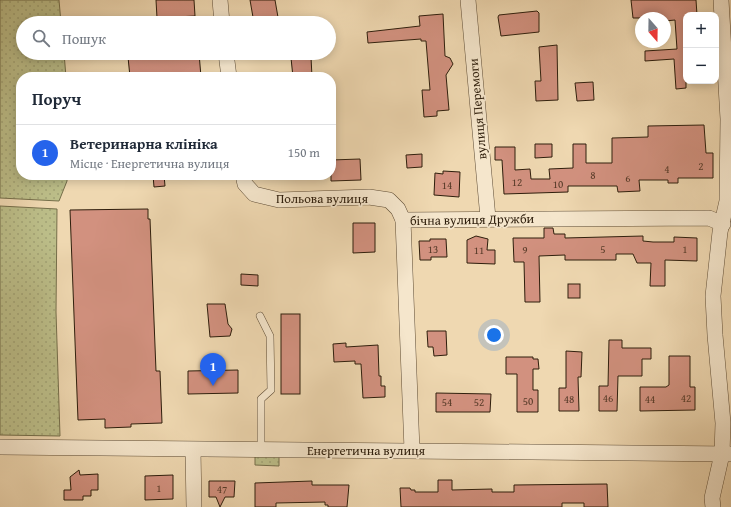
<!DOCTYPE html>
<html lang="uk">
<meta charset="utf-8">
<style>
body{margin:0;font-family:"Gentium Book Plus",serif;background:#f2f2f3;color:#1f2937}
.controls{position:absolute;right:12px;top:12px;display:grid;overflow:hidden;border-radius:8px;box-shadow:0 2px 10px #0003}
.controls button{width:36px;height:36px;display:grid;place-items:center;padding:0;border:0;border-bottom:1px solid #e0e1e3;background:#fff;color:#1f2937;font:20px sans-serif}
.compass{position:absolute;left:635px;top:12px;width:36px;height:36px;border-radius:50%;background:#fff;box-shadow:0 2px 10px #0003;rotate:160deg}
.you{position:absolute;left:494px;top:335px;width:14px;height:14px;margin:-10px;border:3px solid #fff;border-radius:50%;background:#1a73e8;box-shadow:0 0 0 6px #1a73e833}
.badge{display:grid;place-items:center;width:26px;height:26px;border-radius:50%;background:#2563eb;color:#fff;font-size:13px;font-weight:700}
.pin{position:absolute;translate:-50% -33px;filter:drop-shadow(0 1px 2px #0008)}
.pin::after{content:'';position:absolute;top:21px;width:14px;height:12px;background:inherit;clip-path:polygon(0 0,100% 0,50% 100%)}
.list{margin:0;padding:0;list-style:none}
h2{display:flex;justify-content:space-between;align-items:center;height:52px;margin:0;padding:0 16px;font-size:17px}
h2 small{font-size:13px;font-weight:400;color:#747a83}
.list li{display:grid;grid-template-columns:26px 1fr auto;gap:12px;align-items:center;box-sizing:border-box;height:56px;padding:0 16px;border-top:1px solid #e0e1e3}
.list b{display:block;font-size:15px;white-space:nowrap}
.list p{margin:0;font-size:13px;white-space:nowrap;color:#747a83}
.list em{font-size:13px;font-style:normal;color:#747a83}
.icon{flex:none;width:22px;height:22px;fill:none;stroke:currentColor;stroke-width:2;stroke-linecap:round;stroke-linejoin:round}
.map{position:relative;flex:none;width:731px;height:507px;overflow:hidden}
.search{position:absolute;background:#fff;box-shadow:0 2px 10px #0003;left:16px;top:16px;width:320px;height:44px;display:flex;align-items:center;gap:10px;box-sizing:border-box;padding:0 14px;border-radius:22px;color:#747a83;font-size:15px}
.panel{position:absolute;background:#fff;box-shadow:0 2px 10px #0003;left:16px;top:72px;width:320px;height:108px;border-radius:16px}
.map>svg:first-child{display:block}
</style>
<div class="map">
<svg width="731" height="507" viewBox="0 0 731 507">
<defs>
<pattern id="grass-dots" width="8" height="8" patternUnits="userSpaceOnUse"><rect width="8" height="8" fill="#bcbe89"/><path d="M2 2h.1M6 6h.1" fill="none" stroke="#a2a375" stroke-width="1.8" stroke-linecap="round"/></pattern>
</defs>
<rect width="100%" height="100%" fill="#efd8b1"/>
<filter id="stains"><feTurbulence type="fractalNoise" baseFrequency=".005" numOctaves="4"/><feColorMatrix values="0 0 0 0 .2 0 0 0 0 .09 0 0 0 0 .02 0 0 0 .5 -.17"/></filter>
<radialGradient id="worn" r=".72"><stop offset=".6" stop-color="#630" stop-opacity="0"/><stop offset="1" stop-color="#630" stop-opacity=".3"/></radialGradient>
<g fill="url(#grass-dots)" stroke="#756e4a">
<polygon points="0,0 59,0 61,23 23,23 23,53 64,53 66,77 21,77 21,175 67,175 67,181 59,201 0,198"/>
<polygon points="0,206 57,209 56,312 60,436 0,435"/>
<polygon points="255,456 279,456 279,466 255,465"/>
</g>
<g fill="#d2917f" stroke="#2e1e0c">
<polygon points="156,0 194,0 195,16 157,18"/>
<polygon points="250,0 275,0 279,23 254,23"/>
<polygon points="631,0 696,0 697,15 686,15 686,88 676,89 674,59 645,61 645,51 677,49 675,20 665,21 665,18 633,18"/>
<polygon points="537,11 539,13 539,32 501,36 498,17 499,15"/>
<polygon points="443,14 445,56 450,58 453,64 446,75 449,110 437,111 437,116 424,117 422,90 430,90 426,41 421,41 421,39 368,43 367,32 420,26 419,16"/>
<polygon points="557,45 558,100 536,101 535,81 541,81 539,47"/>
<polygon points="164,53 199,53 201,77 171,77 171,74 130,77 128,57"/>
<polygon points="311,57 312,77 293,77 291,58"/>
<polygon points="593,82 594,100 577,101 575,83"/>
<polygon points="704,125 706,153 713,153 713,178 678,178 678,183 668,183 668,180 639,180 640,191 618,192 617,186 568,186 568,192 504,194 502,160 495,160 495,147 515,147 515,170 530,169 531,179 550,179 549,169 573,168 573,144 586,144 586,163 612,163 612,138 648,137 648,126"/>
<polygon points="535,144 552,144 552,157 535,158"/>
<polygon points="422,154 422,167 407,168 406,155"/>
<polygon points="360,159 361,180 331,181 331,160"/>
<polygon points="443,171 460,172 459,197 434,195 435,173 443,174"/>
<polygon points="153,175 164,175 165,186 154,187"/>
<polygon points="148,209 148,219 150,219 156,371 160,371 162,423 131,424 131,427 105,428 105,419 78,420 70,210"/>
<polygon points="353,223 375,223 375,252 353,253"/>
<polygon points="544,228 553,228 554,234 565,234 565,238 643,236 643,241 653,242 674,242 674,237 697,238 697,261 665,260 665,286 650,286 651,263 637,263 633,254 616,254 616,260 565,260 565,255 539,256 540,302 525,302 524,262 514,262 513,238 544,238"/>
<polygon points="476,236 488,239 487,250 495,250 495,264 467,263 467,240"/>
<polygon points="430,239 446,239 447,257 431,257 431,260 420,260 419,241 430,241"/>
<polygon points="241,274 258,275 258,286 241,285"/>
<rect x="568" y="284" width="12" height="14"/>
<polygon points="207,304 225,304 228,324 232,329 230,336 210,337"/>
<rect x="281" y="314" width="19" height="80"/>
<polygon points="427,331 446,331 447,355 434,356 433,347 428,347"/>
<polygon points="609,340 622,340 622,348 651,348 651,359 642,359 642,376 618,376 617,411 599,411 599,386 608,386"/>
<polygon points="346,343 346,347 378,345 379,376 381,376 381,386 385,386 385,397 363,398 361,364 355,364 355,361 334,362 333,344"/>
<polygon points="566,351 582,352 581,377 578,377 579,411 559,411 559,388 566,388"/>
<polygon points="669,356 690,356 690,387 695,387 695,410 640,411 640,387 666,387 669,385"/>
<polygon points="506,357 533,357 533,359 538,359 539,369 533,369 533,390 538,390 538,412 517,412 517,374 506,374"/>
<polygon points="238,370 238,393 188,394 188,371"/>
<polygon points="436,393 491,394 490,412 436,412"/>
<polygon points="79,470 80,475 98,474 98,490 91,490 91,496 83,496 83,500 64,500 64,490 71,490 70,477"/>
<polygon points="173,475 173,499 145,500 145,476"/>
<polygon points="438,480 452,480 452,490 492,489 492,492 514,492 514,485 607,484 608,507 584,507 584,503 562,503 562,507 401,507 400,488 410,488 411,490 415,490 415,492 438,492"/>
<polygon points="209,481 235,481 234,497 225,497 220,507 216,497 209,497"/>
<polygon points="312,481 312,485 349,485 347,507 328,507 328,505 325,505 325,502 276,503 276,507 255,507 255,483"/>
</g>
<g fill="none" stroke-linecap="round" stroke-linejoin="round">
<g stroke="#5e4c35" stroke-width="8">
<polyline id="lane" points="260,316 270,336 271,390 261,399 261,450"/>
</g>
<g stroke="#5e4c35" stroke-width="16">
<g id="street">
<polyline points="220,0 222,23"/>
<polyline points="468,0 488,218"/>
<polyline points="226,53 229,77"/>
<polyline points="243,175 245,184 254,194 279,200 369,197 389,200 398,209 403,220"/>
<polyline points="0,447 731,454"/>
<polyline points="193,450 194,507"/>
<polyline points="412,450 403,220 709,218 723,224"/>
<polyline points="713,507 712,498 722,454 723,423 715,335 713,296 720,232 727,201 728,119 721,0"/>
</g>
</g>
<use href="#lane" stroke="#f5e6cc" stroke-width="7"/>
<use href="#street" stroke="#f5e6cc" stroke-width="15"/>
</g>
<g text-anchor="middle" stroke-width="3.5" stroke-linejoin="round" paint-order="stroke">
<g font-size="11" fill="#573b29">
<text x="701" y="170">2</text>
<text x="667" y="173">4</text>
<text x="593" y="179">8</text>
<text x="628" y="182">6</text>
<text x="517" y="186">12</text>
<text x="558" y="188">10</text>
<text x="447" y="189">14</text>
<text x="433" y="253">13</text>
<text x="603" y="253">5</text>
<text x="685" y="253">1</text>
<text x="479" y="254">11</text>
<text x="525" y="254">9</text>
<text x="608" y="402">46</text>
<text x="686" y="402">42</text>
<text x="569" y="403">48</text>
<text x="650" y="403">44</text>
<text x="528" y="405">50</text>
<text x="447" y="406">54</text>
<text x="479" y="406">52</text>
<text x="159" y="492">1</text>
<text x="222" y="493">47</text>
</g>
<g font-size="13" fill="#2e1e0c" stroke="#f5e6cc">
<text transform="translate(477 109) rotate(-95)" y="5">вулиця Перемоги</text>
<text x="322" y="203">Польова вулиця</text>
<text transform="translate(472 219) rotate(-1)" y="5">бічна вулиця Дружби</text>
<text x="366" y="455">Енергетична вулиця</text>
</g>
</g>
<rect width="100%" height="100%" filter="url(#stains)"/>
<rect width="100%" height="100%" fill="url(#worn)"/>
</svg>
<div class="controls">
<button>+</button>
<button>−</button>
</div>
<svg class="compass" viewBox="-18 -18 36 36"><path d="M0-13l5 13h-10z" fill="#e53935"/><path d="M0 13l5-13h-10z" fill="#747a83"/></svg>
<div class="you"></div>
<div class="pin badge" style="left:213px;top:386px">1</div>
<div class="search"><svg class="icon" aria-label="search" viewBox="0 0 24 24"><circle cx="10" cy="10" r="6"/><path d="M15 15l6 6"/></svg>Пошук</div>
<section class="panel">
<h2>Поруч<small></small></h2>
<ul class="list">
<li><span class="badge">1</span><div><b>Ветеринарна клініка</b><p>Місце · Енергетична вулиця</p></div><em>150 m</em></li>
</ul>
</section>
</div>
